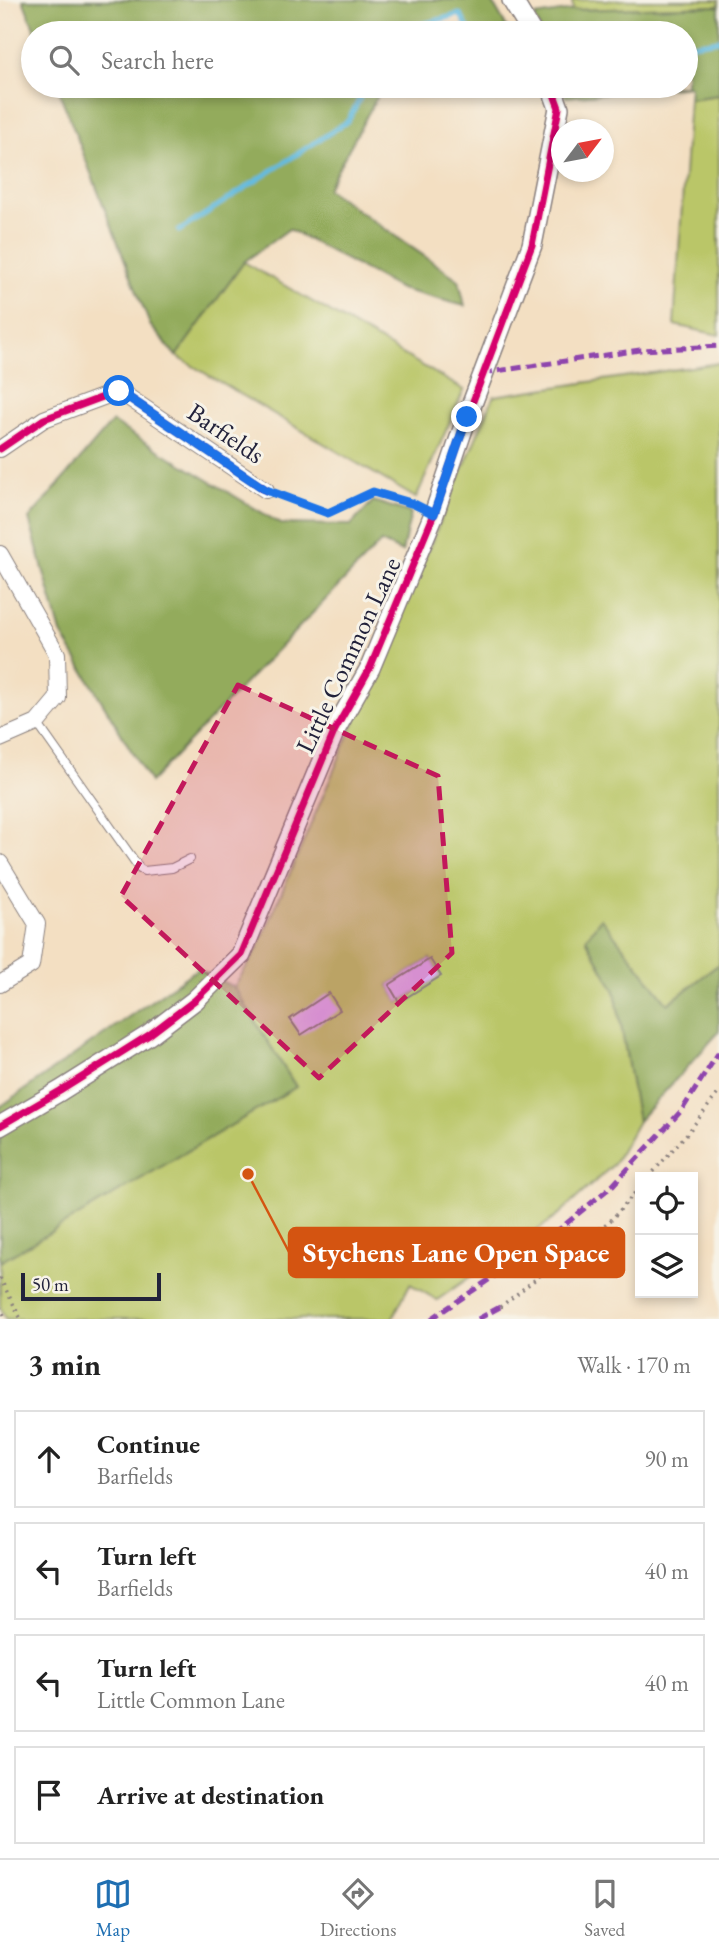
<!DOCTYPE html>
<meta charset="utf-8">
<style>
body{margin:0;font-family:"EB Garamond",serif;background:#f2f2f2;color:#222}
.controls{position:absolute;right:21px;bottom:21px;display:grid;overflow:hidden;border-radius:0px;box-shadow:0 4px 10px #0003}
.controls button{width:63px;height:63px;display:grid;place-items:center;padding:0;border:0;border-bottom:2px solid #e0e0e0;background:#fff;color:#222;font:35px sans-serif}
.compass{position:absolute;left:551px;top:119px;width:63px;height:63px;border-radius:50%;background:#fff;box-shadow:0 4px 10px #0003;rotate:58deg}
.scale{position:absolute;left:21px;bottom:18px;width:140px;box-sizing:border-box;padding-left:7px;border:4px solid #22223b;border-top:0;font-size:19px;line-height:24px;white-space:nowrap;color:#22223b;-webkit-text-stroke:5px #f7f3e8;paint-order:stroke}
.stop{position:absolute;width:21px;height:21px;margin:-16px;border:5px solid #1a73e8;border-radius:50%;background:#fff}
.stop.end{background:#1a73e8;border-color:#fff;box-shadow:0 2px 7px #0008}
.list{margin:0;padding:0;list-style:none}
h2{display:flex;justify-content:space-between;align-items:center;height:91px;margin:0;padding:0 28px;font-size:30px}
h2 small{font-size:23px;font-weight:400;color:#767676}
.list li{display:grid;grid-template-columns:46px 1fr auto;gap:21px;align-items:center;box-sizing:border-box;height:98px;margin:0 14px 14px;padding:0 14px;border:2px solid #e0e0e0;border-radius:0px}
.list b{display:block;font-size:26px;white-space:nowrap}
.list p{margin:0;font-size:23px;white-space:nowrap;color:#767676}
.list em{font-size:23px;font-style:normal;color:#767676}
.icon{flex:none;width:38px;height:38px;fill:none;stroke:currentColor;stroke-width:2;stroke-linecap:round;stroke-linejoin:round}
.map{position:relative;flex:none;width:719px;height:1319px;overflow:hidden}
.search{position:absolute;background:#fff;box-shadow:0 4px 10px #0003;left:21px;right:21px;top:21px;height:77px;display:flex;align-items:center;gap:18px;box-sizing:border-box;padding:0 24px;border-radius:38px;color:#767676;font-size:26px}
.sheet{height:539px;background:#fff}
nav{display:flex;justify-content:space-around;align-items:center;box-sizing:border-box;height:98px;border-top:2px solid #e0e0e0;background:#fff;font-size:19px;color:#767676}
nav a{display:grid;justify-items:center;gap:4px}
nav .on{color:#1f6fb2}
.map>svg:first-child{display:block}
</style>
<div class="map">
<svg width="719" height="1319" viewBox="0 0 719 1319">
<rect width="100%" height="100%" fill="#f7f3e8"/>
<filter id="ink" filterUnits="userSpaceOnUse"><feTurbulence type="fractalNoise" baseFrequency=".0143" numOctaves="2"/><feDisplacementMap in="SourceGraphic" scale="14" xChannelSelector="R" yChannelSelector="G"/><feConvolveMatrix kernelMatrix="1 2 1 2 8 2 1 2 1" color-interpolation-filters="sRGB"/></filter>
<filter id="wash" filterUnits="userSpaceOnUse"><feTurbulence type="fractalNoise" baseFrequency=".00686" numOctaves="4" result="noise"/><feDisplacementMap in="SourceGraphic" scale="28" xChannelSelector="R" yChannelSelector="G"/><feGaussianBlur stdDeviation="1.57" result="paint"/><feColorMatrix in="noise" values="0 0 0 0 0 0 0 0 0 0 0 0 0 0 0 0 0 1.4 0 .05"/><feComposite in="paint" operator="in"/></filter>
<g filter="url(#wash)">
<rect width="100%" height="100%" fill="#f3dfc2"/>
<g fill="#bac668" stroke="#6e7452" stroke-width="2" fill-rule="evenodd">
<polygon points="572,0 719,0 719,6 573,10"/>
<polygon points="719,95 719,335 674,325 689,99"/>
<polygon points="244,262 464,390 416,498 176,356"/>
<path d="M719,363V964L668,1004L601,919L586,939L615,991L638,1121L614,1164L556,1217L437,1300L410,1284L392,1319H6L0,1307V1262L296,1087L234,987L257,950L494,396ZM430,959L440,976L399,1002L389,985Z"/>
</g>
<g fill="#93ab5c" stroke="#5a664c" stroke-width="2">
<polygon points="23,0 491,0 510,33 471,33 459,14 416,26 412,33 36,33"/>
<polygon points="719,6 719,95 689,99 690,86 566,97 561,86 686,86 686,33 541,33 535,16 573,10"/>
<polygon points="57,86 383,86 327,189 459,280 465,306 400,289 289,229 244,262 176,356 150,325"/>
<polygon points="112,422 281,524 351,525 373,501 411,513 402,552 381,542 150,782 61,633 29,519"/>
<polygon points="601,918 668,1004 719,964 719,1032 638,1121 615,991 586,939"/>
<polygon points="197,969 234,987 296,1087 0,1262 0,1107"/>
</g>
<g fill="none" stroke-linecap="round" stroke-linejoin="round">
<g stroke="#63bbe0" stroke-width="5">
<polyline points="406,33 416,26 460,14 471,33"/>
<polyline points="686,45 719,40"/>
<polyline points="179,231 348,121 360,98 363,86"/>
</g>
</g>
<g id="blocks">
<g fill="#dbadee">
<polygon points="430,959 441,976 399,1002 389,985"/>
<polygon points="329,993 340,1010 301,1035 290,1019"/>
</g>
</g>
</g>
<g filter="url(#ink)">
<use href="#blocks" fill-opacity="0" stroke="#8a807e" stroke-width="2"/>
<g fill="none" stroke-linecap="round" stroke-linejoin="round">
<g stroke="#8a807e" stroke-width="10">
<polyline id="service" points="37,723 140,869 144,871 172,868 190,859"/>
</g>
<g stroke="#8a807e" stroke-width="18">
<g id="minor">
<polyline points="0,449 44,419 119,391 266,490"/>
<polyline points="0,554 57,654 58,698 37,723 0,739"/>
<polyline points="0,863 37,924 31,965 0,984"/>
</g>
</g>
<g stroke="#8a807e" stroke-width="22">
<g id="tertiary">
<polyline points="512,0 532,33"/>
<polyline points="0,1126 60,1091 149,1035 195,1000 241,955 335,730 370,668 434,514 467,417 532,245 559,108 551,86"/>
</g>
</g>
<g stroke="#8a807e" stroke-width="3.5" stroke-dasharray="2 5" stroke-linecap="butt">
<polyline points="281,495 328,513 373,492 418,506"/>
<polyline points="649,1177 690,1130 719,1092"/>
<polyline points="0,1278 21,1319"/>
<polyline points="0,1307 6,1319"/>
<polyline points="500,1307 612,1219 640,1187"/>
</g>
<use href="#service" stroke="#fff" stroke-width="8"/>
<use href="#minor" stroke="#fff" stroke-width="16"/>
<use href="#tertiary" stroke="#fff" stroke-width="19"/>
<g stroke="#8e44ad" stroke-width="5" stroke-dasharray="10 5" stroke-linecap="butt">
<polyline points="483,373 640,350 719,346"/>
<polyline points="431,1319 539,1246 613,1185 682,1110 719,1052"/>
<polyline points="478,1319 500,1307"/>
</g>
<g stroke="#f7f3e8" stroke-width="11">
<g id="cycleway">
<polyline points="0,449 44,419 119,391 266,490"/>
<polyline points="0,1126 60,1091 149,1035 195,1000 241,955 335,730 370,668 434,514 467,417 532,245 559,108 551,86"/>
</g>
</g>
<use href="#cycleway" stroke="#d6006c" stroke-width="7"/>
</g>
</g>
<g fill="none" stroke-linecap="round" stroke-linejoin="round" filter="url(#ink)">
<polyline stroke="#1a73e8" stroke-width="9" points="119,391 266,490 328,513 373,492 414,504 434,514 467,417"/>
</g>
<path fill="#c2185b" fill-opacity="0.2" stroke="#c2185b" stroke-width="5" stroke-dasharray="14 9" stroke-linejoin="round" d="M238,685L438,776L452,953L319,1078L121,896Z"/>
<g text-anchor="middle" stroke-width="6" stroke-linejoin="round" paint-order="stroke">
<g font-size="26" fill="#22223b" stroke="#f7f3e8">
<text transform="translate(226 433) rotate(34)" y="9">Barfields</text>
<text transform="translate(348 655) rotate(-65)" y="9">Little Common Lane</text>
</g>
</g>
<path fill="none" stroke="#d45411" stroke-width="2.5" d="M248 1174L289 1252"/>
<circle fill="#d45411" stroke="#f7f3e8" stroke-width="2.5" cx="248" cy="1174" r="7"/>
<rect fill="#d45411" stroke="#d45411" stroke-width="2.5" x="289" y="1228" width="335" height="49" rx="7"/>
<g font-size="28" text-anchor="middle" font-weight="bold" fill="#fff">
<text x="456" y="1262">Stychens Lane Open Space</text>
</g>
</svg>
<div class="controls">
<button><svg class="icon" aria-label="locate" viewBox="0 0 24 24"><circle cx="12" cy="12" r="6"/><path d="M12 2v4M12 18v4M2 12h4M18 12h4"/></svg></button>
<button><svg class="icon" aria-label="layers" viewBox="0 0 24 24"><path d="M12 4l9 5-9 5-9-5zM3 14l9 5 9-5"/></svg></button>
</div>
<svg class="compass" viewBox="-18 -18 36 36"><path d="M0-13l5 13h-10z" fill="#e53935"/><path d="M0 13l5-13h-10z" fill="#767676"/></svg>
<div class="scale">50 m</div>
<div class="stop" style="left:119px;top:391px"></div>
<div class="stop end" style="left:467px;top:417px"></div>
<div class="search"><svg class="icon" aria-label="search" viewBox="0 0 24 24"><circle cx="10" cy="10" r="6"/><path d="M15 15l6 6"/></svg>Search here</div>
</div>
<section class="sheet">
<h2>3 min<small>Walk · 170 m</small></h2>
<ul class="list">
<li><svg class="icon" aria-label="ahead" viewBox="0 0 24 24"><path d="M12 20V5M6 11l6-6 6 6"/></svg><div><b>Continue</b><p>Barfields</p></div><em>90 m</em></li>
<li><svg class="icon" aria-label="left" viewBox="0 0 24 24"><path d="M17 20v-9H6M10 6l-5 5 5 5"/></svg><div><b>Turn left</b><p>Barfields</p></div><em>40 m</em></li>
<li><svg class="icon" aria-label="left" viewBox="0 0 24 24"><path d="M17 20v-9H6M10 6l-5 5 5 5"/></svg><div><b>Turn left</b><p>Little Common Lane</p></div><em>40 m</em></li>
<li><svg class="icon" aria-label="arrive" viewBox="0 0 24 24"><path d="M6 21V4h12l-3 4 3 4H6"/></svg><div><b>Arrive at destination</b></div></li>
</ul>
</section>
<nav>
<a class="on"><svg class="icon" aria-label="map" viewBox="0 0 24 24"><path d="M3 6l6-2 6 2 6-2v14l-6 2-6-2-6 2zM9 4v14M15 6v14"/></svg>Map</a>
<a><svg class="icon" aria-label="directions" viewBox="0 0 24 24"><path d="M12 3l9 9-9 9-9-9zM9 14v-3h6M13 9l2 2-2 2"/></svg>Directions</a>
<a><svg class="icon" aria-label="saved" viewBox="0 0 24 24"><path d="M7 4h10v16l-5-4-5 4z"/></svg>Saved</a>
</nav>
